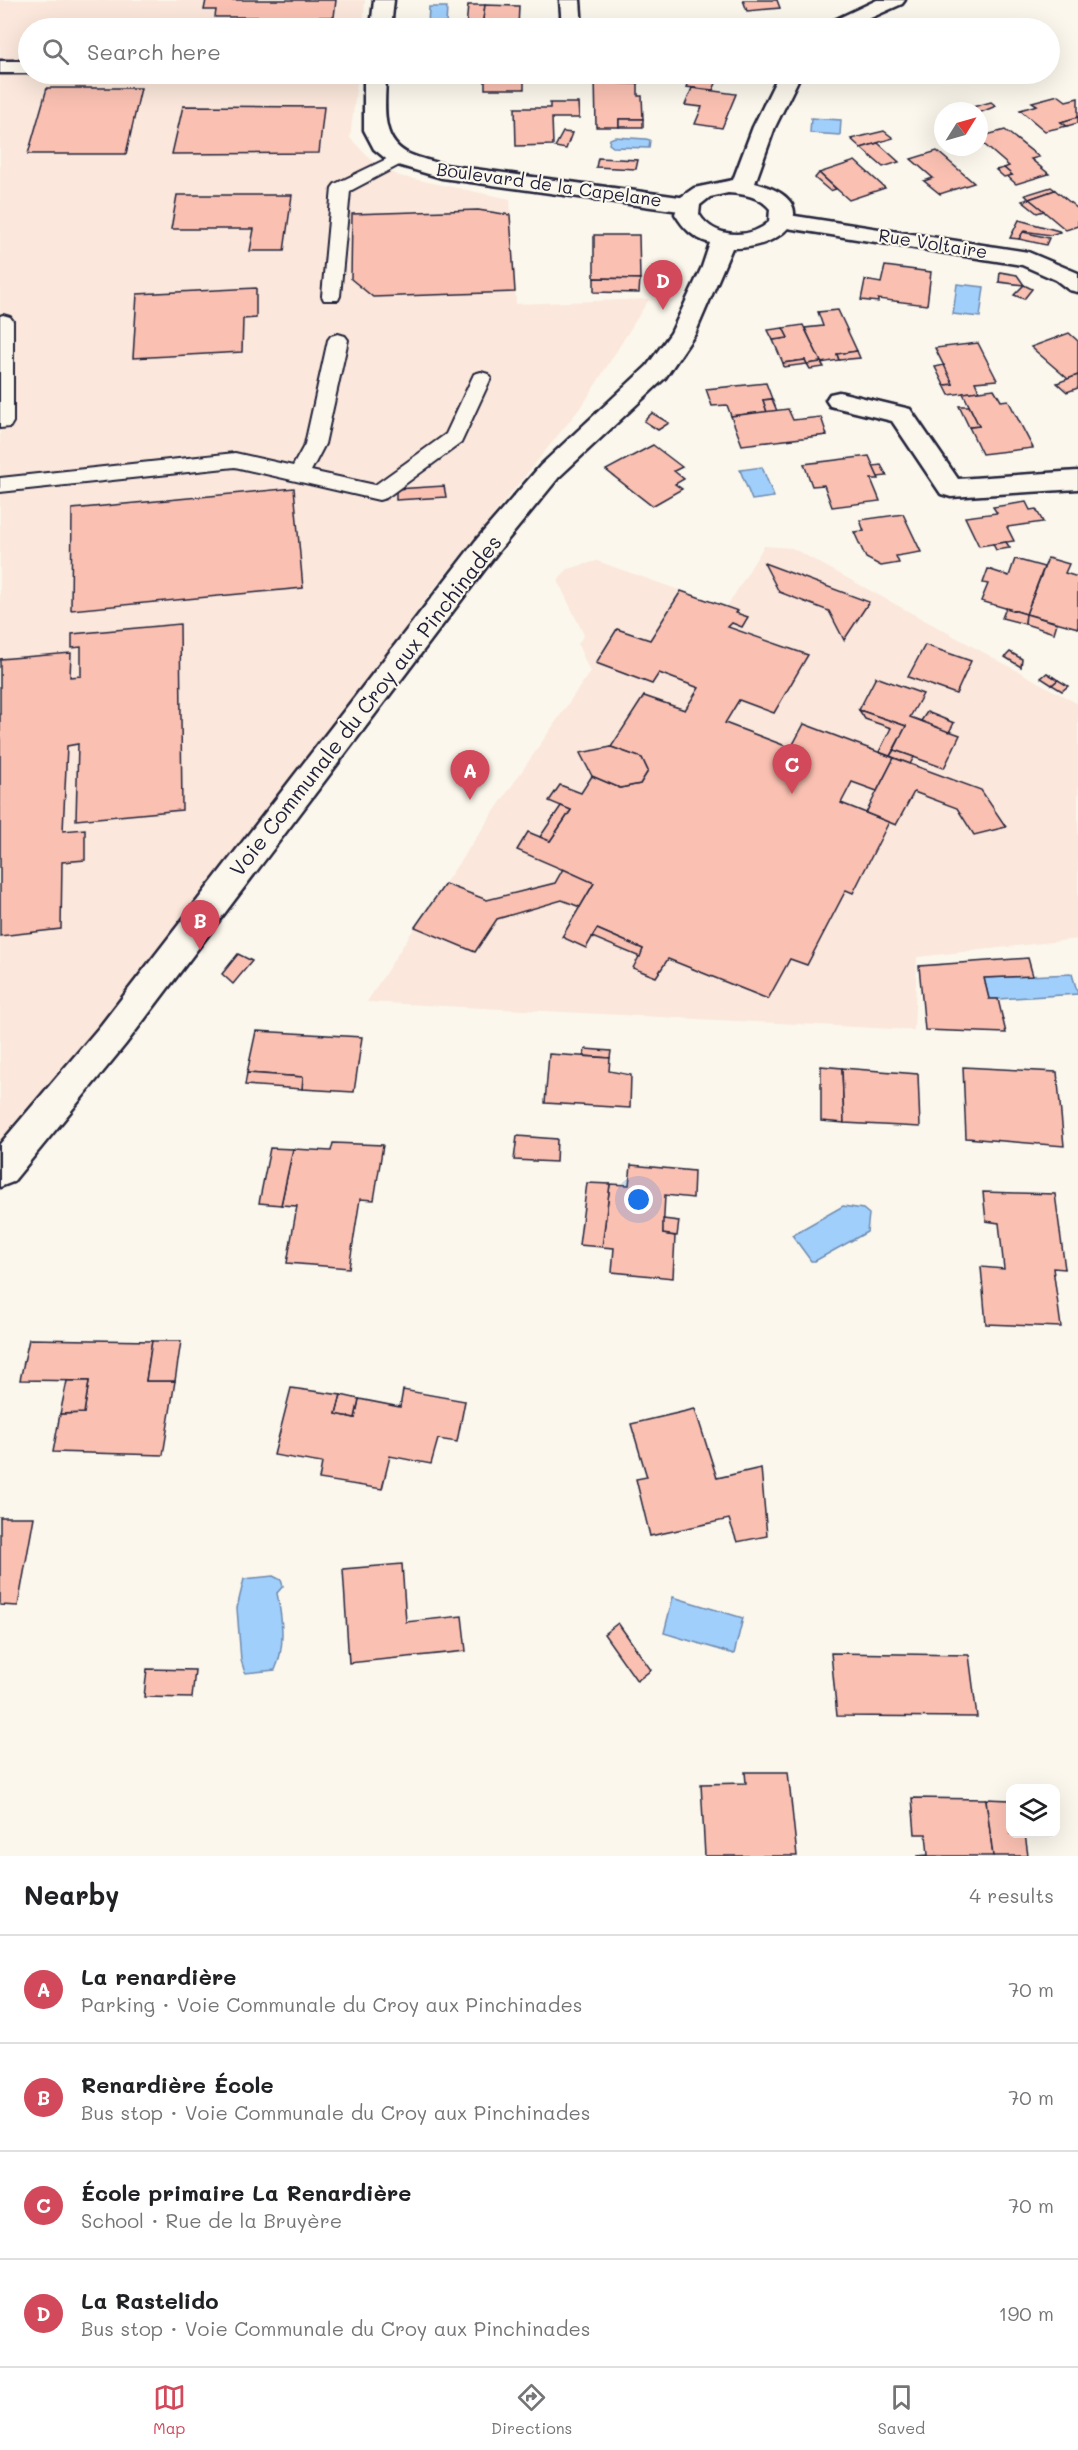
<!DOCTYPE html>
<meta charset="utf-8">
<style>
body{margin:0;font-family:Mali,sans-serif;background:#f2f2f2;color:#202124}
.controls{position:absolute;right:18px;bottom:18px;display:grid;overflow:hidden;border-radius:12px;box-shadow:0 6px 24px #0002}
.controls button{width:54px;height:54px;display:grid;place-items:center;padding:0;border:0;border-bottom:2px solid #e0e0e0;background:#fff;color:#202124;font:30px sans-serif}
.compass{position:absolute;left:934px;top:102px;width:54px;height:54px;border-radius:50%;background:#fff;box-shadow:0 6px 24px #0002;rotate:53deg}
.you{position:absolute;left:639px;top:1200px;width:21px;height:21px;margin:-15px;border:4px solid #fff;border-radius:50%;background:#1a73e8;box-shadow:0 0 0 9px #1a73e833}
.badge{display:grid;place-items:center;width:39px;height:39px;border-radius:50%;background:#d1495b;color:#fff;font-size:20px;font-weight:700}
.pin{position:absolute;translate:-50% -50px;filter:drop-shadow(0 2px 3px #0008)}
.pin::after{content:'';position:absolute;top:32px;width:21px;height:18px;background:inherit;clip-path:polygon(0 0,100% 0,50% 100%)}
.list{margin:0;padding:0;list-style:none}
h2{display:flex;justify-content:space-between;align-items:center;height:78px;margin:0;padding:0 24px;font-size:26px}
h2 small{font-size:20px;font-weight:400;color:#757577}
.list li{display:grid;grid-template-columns:39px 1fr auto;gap:18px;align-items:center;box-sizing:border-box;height:108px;padding:0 24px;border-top:2px solid #e0e0e0}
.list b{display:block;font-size:22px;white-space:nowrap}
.list p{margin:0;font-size:20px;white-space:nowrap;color:#757577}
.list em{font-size:20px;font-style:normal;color:#757577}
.icon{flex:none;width:33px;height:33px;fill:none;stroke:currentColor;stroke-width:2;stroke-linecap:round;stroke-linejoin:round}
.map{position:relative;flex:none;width:1078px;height:1856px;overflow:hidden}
.search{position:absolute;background:#fff;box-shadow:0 6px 24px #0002;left:18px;right:18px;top:18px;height:66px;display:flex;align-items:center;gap:15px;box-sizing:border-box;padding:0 21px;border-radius:33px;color:#757577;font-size:22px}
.sheet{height:510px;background:#fff}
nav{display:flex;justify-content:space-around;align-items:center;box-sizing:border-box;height:84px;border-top:2px solid #e0e0e0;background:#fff;font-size:16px;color:#757577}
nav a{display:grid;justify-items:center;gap:3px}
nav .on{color:#d1495b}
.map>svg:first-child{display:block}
</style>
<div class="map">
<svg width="1078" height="1856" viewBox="0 0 1078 1856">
<rect width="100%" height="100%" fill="#fbf7ec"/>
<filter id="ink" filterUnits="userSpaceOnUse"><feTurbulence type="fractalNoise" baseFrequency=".0167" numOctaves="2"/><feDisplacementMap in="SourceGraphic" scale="12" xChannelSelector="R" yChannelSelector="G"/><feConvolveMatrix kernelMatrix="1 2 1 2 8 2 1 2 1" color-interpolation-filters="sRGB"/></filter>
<g filter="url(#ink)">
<g fill="#fbe7db">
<polygon points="0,0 365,0 363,28 28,28 28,74 358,74 350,138 372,161 399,176 510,199 516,304 649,299 584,403 431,592 310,759 120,1012 0,1144"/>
<polygon points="764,546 792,548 1078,704 1078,939 917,957 914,1030 367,1002 415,927 590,672 578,644 584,635 558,581 563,574 568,569 597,561 727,607"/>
</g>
<g fill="#a0cffc" stroke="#6e8aaf" stroke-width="1.5">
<polygon points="429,7 447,7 446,25 437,28 428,25"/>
<polygon points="811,118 841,120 840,135 810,133"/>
<polygon points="615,137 646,139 650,140 649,148 613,147 609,144 610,139"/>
<polygon points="957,284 984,287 980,317 953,314"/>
<polygon points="762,467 774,497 752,500 740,470"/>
<polygon points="1072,974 1078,994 998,999 989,999 984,978"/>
<polygon points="843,1206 863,1209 869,1214 867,1232 815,1261 811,1261 792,1235"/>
<path d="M273,1576L281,1580L283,1586L277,1593C282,1618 286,1646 275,1670L245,1673L241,1660L237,1608L244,1579Z"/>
<polygon points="673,1597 743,1618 734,1654 664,1633"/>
</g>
<g fill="#fac1b2" stroke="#22223b" stroke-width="1.5">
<polygon points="206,0 336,0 334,17 215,17 216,10 204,10"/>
<polygon points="777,0 780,8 747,11 743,0"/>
<polygon points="468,5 485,5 482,28 466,28"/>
<polygon points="485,5 519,6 518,28 482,28"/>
<rect x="485" y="74" width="39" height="15"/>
<polygon points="595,77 609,77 609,83 638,84 638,96 642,96 643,119 619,119 619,127 596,127"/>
<polygon points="690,77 717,81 713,90 686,87"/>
<polygon points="47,88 141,88 126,154 28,154"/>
<polygon points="692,88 736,94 722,128 695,124 702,107 685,105"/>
<polygon points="1058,95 1066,101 1078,98 1078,117 1061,122 1067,126 1045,131 1020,110 1037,105 1032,102"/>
<polygon points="991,102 996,106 979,113 958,111"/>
<polygon points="550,103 578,103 579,118 552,118 553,145 516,146 515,108 550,108"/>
<polygon points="183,106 324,107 319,153 172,154"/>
<polygon points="1078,117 1078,123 1067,126 1061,122"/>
<rect x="619" y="119" width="24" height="8"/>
<polygon points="1005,130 1039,157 1031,159 1049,174 1016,184 1007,176 1012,175 1004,168 1009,166 979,140 979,137"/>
<polygon points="884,131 893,138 861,148 851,139"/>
<polygon points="563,132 572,133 566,149 555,147"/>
<polygon points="878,143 899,162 883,167 861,148"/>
<polygon points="937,151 974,183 940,194 924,181 933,178 911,159"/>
<polygon points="598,158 638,160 636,169 596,167"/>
<polygon points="855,161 885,188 849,200 819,173"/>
<polygon points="1004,168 1012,175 1004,177 996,170"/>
<polygon points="819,173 836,189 830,191 817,180 815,178"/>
<polygon points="1051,187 1055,190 1029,199 1025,195"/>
<polygon points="1055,190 1078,209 1078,226 1066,230 1029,199"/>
<polygon points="177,195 292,195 284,251 250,251 254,229 171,229"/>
<polygon points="1029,199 1044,211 1037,213 1022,201"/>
<polygon points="478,210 510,215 515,292 373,297 351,279 352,214"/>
<polygon points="1019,220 1059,231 1060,232 1050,235 1024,231 1019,239 1010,238"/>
<polygon points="1023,232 1049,238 1046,245 1019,239"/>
<polygon points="594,235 639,235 640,279 594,278"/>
<polygon points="885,266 931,272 927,305 878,299 878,302 861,300 865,280 881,283"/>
<polygon points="1000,272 1017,275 1024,285 999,282"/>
<polygon points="594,278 640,279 639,293 594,292"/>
<polygon points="1024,285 1032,289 1024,299 1014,295"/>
<polygon points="256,288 256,318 243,319 242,352 133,358 137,294"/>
<polygon points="838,310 857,351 837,354 839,360 821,363 805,328 823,326 818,312"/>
<polygon points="803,325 821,362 807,364 805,360 783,363 773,340 788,338 783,328"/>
<polygon points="783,328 788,338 773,340 768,330"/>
<polygon points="1069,333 1078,341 1078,375 1068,379 1031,347"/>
<polygon points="978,343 997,380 975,382 979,391 949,395 944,385 953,384 935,348"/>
<polygon points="857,351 860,358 839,360 837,354"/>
<polygon points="805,360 807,364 784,367 783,363"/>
<polygon points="821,362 824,367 810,369 807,364"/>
<polygon points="944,365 953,384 944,385 935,367"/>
<polygon points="1078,375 1078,388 1067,392 1057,383"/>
<polygon points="766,383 772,399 763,400 767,412 731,416 727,405 712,406 706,389"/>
<polygon points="994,389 1001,401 1008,400 1033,448 982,454 969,427 979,426 963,393"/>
<polygon points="772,399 777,411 767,412 763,400"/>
<polygon points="959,406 969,406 979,426 969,427"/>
<polygon points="788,409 793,420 821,417 827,435 742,445 731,416"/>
<polygon points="652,413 669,423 658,430 644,421"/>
<polygon points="653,445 682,467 674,471 684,479 675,484 682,489 652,506 606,470"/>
<polygon points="869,456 879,479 871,479 880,501 832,507 824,485 812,486 804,464"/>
<polygon points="881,465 887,476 878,477 873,466"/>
<polygon points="444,486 446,497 396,500 396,489"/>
<polygon points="294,488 303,588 71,610 72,509"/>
<polygon points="1026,502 1030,510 1036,509 1043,522 1007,527 1014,541 979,546 965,517 997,513 993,507"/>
<polygon points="903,514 921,552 896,556 899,563 881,566 866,558 854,532 864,531 860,520"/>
<polygon points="1006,542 1010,548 996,550 993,544"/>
<polygon points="1048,558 1069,564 1065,573 1078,577 1078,628 1026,614"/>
<polygon points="1015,559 1044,567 1026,614 981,601 988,584 983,583 988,569 1009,576"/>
<polygon points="764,563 869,602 844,640 829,611 779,592"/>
<polygon points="681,591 738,611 736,613 748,617 742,627 732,623 728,627 808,655 774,713 739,700 725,723 791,748 804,724 894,758 877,791 852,782 841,803 889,822 853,893 846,890 807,965 790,959 768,999 668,959 656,977 633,968 643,949 597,929 586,948 562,937 594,883 517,850 528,832 550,841 571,810 549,801 560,785 581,793 592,776 620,788 640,784 648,771 642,758 611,747 644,696 685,710 699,688 659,673 652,684 596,663 617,629 650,640"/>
<polygon points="1006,608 1026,614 1025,624 1002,618"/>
<polygon points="1026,614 1057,623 1054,633 1025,624"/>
<polygon points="180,624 182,810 76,820 78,744 67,746 63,831 85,829 85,860 62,862 61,929 0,936 0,659 71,653 70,677 81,676 81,647 72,648 72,634"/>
<polygon points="925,645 971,661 956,694 908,677"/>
<polygon points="1010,652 1022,659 1021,667 1005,657"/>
<polygon points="1047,673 1058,680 1052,685 1041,678"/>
<polygon points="876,677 923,694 910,717 960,735 944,768 894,750 906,726 859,710"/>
<polygon points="1058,680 1068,686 1062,691 1052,685"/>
<polygon points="859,710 906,726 890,756 879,752 891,728 865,719"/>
<polygon points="927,712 954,723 949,732 921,721"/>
<polygon points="611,747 642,758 648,771 640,784 620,788 592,776 580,753"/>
<polygon points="894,750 914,757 910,764 890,756"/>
<polygon points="894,758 981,790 1006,827 974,835 957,808 914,792 896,825 866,813"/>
<polygon points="561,806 571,810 550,841 540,837"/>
<polygon points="563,869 594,883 580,907 562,900 497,919 475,952 415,927 445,884 487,900 555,883"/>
<polygon points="597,929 643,949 640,957 592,937"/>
<polygon points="238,954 252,961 233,984 222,974"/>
<polygon points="1028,958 1033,976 984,978 989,999 998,999 1006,1033 925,1030 919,966"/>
<polygon points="256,1031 362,1037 354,1092 302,1089 303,1077 247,1073"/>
<polygon points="585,1049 611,1051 610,1058 584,1056"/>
<polygon points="549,1054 610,1058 609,1071 631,1075 630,1108 545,1103"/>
<polygon points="821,1066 842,1068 844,1123 821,1121"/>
<polygon points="963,1067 1057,1072 1064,1146 966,1138"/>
<polygon points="842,1068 918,1074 920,1127 844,1123"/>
<polygon points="247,1073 303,1077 302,1089 245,1085"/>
<polygon points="517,1136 557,1139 556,1162 514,1160"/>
<polygon points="333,1143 383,1145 374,1200 360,1199 349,1268 287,1263 297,1206 281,1205 293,1149 331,1151"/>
<polygon points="270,1148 293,1149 281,1205 259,1203"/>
<polygon points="631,1165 694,1171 693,1198 665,1195 663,1234 675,1236 673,1278 612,1272 614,1248 602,1247 610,1184 629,1185"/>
<polygon points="587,1183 610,1184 602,1247 579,1245"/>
<polygon points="983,1192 1055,1194 1065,1269 1053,1268 1061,1327 986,1324 981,1267 1004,1269 999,1223 986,1221"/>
<polygon points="663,1219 679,1221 677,1236 663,1234"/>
<polygon points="29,1339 152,1341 146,1381 175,1381 163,1455 53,1452 60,1414 84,1413 89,1381 20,1380"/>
<polygon points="152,1341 181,1341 175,1381 146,1381"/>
<polygon points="67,1381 89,1381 84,1413 60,1414"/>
<polygon points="291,1388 341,1395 336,1414 355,1418 359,1399 400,1407 403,1390 465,1401 457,1442 438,1439 431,1464 390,1456 382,1489 319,1479 322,1463 274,1455"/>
<polygon points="341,1395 359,1399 355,1418 336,1414"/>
<polygon points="695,1409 717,1478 761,1468 767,1536 737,1542 729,1519 650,1536 636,1479 647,1477 631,1424"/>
<polygon points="0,1517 34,1517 18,1606 0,1605"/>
<polygon points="402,1564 406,1622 462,1616 466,1651 349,1663 343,1569"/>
<polygon points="618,1623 651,1670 637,1681 604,1634"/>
<polygon points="831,1653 969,1655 977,1717 837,1716"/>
<polygon points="147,1669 195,1670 192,1698 144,1697"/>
<polygon points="745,1772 788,1772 797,1856 705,1856 701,1784 746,1783"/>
<polygon points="912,1798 986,1799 993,1856 917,1856 928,1855 926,1834 915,1834"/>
<polygon points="986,1799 1010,1800 1010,1834 1025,1834 1028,1856 993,1856"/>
</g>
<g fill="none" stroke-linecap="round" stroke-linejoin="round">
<g stroke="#22223b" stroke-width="4">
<g id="lane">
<polygon points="399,153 405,154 408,158 405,162 350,191 340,296 338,300 324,300 322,296 332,188 335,184"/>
<polygon points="3,315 10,317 13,321 13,422 10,427 0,428 0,316"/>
<polygon points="338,334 345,336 348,340 325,444 311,471 375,485 446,434 474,374 481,372 488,374 491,378 461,443 386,498 379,500 235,467 0,492 0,478 235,453 293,466 305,444 328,340 331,336"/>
</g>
</g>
<g stroke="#22223b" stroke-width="5">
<g id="street">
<polygon points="374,0 394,0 391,28 371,28"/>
<polygon points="560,0 580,0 582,28 562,28"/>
<rect x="0" y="61" width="28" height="12"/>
<path d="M364,74H386C386,102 378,140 409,154C420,159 433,161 445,165L687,198L695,200L699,205L695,210L687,212L442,178L391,163L374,149L364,130Z"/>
<polygon points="782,214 1028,252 1078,273 1078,292 1069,290 1056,280 1022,265 774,226 770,221 774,216"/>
<polygon points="839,392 910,409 958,479 1078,471 1078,489 951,497 941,494 892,421 830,406 826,400 830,394"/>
</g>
</g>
<g stroke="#22223b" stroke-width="5">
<g id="secondary">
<polygon points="877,0 905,0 902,4 848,28 823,28 826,24"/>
<path d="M779,74H801L775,127L755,183C826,201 789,249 732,248L695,334L665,378L559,477L497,553L125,1045L13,1182L0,1187V1144L101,1025L477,539L541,465L647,366L671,333L702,267L710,243C693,238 684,229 675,214L681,197L694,188L733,180L753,127ZM728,193C743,194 760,196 770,209L769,222C749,240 713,238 699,214L700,205L710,197Z"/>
</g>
</g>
<use href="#lane" fill="#fbf7ec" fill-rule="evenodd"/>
<use href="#street" fill="#fbf7ec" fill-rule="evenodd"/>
<use href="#secondary" fill="#fbf7ec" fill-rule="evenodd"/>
</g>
</g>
<g text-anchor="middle" stroke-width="4.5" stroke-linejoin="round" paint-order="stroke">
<g font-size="18" fill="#22223b" stroke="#fbf7ec">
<text transform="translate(549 185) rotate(8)" y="6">Boulevard de la Capelane</text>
<text transform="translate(933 244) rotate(9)" y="6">Rue Voltaire</text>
</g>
<g font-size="21" fill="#22223b" stroke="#fbf7ec">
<text transform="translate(366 706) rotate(-52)" y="7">Voie Communale du Croy aux Pinchinades</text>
</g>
</g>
</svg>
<div class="controls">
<button><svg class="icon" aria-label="layers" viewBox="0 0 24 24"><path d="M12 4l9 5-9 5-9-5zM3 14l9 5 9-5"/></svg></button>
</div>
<svg class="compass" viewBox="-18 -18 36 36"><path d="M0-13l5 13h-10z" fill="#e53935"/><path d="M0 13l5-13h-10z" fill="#757577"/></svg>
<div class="you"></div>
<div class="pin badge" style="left:470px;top:800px">A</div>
<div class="pin badge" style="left:200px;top:950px">B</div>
<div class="pin badge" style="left:792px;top:794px">C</div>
<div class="pin badge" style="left:663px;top:310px">D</div>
<div class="search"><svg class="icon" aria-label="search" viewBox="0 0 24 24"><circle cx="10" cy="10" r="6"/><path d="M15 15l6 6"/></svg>Search here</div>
</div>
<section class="sheet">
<h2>Nearby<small>4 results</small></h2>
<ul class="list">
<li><span class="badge">A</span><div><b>La renardière</b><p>Parking · Voie Communale du Croy aux Pinchinades</p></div><em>70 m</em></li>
<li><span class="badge">B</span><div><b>Renardière École</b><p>Bus stop · Voie Communale du Croy aux Pinchinades</p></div><em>70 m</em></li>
<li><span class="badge">C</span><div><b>École primaire La Renardière</b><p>School · Rue de la Bruyère</p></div><em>70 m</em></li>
<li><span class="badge">D</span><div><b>La Rastelido</b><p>Bus stop · Voie Communale du Croy aux Pinchinades</p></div><em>190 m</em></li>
</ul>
</section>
<nav>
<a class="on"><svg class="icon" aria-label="map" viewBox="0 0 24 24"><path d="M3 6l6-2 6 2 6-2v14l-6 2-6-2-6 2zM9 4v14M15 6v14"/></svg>Map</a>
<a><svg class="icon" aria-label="directions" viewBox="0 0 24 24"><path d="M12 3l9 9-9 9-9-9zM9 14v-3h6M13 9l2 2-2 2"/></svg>Directions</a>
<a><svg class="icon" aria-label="saved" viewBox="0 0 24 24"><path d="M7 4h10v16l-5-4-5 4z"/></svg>Saved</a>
</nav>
